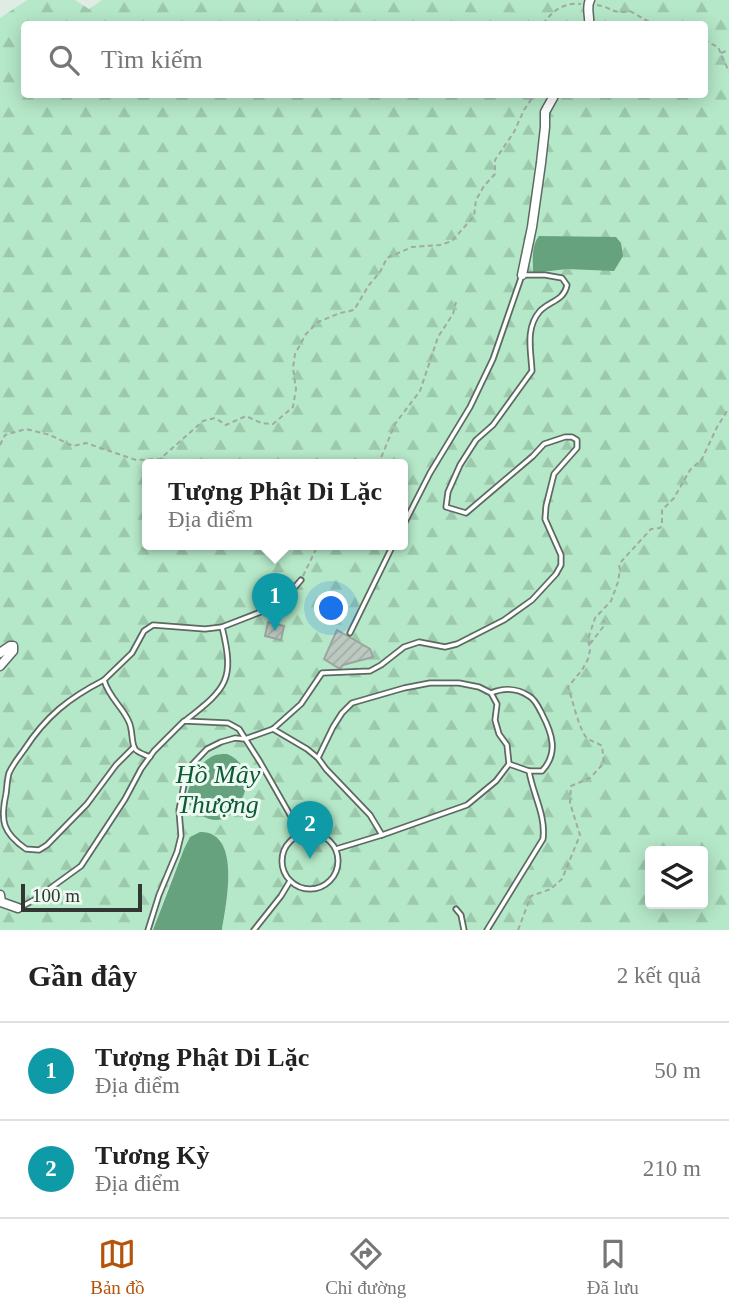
<!DOCTYPE html>
<html lang="vi">
<meta charset="utf-8">
<style>
body{margin:0;font-family:Georgia,serif;background:#f2f2f2;color:#222}
.controls{position:absolute;right:21px;bottom:21px;display:grid;overflow:hidden;border-radius:7px;box-shadow:0 4px 18px #0003}
.controls button{width:63px;height:63px;display:grid;place-items:center;padding:0;border:0;border-bottom:2px solid #e0e0e0;background:#fff;color:#222;font:35px sans-serif}
.scale{position:absolute;left:21px;bottom:18px;width:121px;box-sizing:border-box;padding-left:7px;border:4px solid #323734;border-top:0;font-size:19px;line-height:24px;white-space:nowrap;color:#323734;-webkit-text-stroke:5px #ecfaf1;paint-order:stroke}
.you{position:absolute;left:332px;top:609px;width:24px;height:24px;margin:-18px;border:5px solid #fff;border-radius:50%;background:#1a73e8;box-shadow:0 0 0 10px #1a73e833}
.badge{display:grid;place-items:center;width:46px;height:46px;border-radius:50%;background:#b45309;color:#fff;font-size:23px;font-weight:700}
.pin{position:absolute;translate:-50% -58px;filter:drop-shadow(0 2px 4px #0008)}
.pin::after{content:'';position:absolute;top:37px;width:24px;height:21px;background:inherit;clip-path:polygon(0 0,100% 0,50% 100%)}
.popup{position:absolute;left:142px;top:459px;width:266px;height:91px;box-sizing:border-box;display:grid;place-content:center;border-radius:7px;background:#fff;filter:drop-shadow(0 2px 5px #0005);font-size:23px;white-space:nowrap;color:#767676}
.popup b{font-size:26px;color:#222}
.popup::after{content:'';position:absolute;left:50%;top:100%;margin-left:-14px;border:14px solid transparent;border-top-color:#fff}
.list{margin:0;padding:0;list-style:none}
h2{display:flex;justify-content:space-between;align-items:center;height:91px;margin:0;padding:0 28px;font-size:30px}
h2 small{font-size:23px;font-weight:400;color:#767676}
.list li{display:grid;grid-template-columns:46px 1fr auto;gap:21px;align-items:center;box-sizing:border-box;height:98px;padding:0 28px;border-top:2px solid #e0e0e0}
.list b{display:block;font-size:26px;white-space:nowrap}
.list p{margin:0;font-size:23px;white-space:nowrap;color:#767676}
.list em{font-size:23px;font-style:normal;color:#767676}
.icon{flex:none;width:38px;height:38px;fill:none;stroke:currentColor;stroke-width:2;stroke-linecap:round;stroke-linejoin:round}
.map{position:relative;flex:none;width:729px;height:930px;overflow:hidden}
.search{position:absolute;background:#fff;box-shadow:0 4px 18px #0003;left:21px;right:21px;top:21px;height:77px;display:flex;align-items:center;gap:18px;box-sizing:border-box;padding:0 24px;border-radius:7px;color:#767676;font-size:26px}
.sheet{height:287px;background:#fff}
nav{display:flex;justify-content:space-around;align-items:center;box-sizing:border-box;height:98px;border-top:2px solid #e0e0e0;background:#fff;font-size:19px;color:#767676}
nav a{display:grid;justify-items:center;gap:4px}
nav .on{color:#b45309}
.map>svg:first-child{display:block}
</style>
<div class="map">
<svg width="729" height="930" viewBox="0 0 729 930">
<defs>
<pattern id="forest-firs" width="22" height="20" patternUnits="userSpaceOnUse" patternTransform="scale(1.75)"><rect width="22" height="20" fill="#b5e8c8"/><path d="M5 1l3.5 6h-7zM16 11l3.5 6h-7z" fill="#9cc8ac"/></pattern>
<pattern id="building-hatch" width="6" height="6" patternUnits="userSpaceOnUse" patternTransform="scale(1.75)"><rect width="6" height="6" fill="#bcc9c1"/><path d="M-1 1l2-2M0 6l6-6M5 7l2-2" fill="none" stroke="#a2ada6"/></pattern>
</defs>
<rect width="100%" height="100%" fill="#dfece4"/>
<path fill="url(#forest-firs)" fill-rule="evenodd" d="M27,0H75L89,9L102,0H729V930H222C227,899 233,868 220,839L190,837L172,877L153,930H0V18ZM24,24H704V94H24ZM147,465H403V545H147ZM212,757C237,757 241,756 248,783L220,820C205,818 196,812 186,801C192,784 196,768 212,757ZM650,851H703V904H650Z"/>
<g fill="#66a27e">
<path d="M539,236L616,237L621,243L623,256L614,271L567,269L533,273C533,261 531,246 539,236Z"/>
<path d="M227,754C250,764 251,785 239,804C223,830 203,821 186,801C188,786 197,765 211,757C216,754 221,754 227,754Z"/>
<path d="M200,832C242,831 226,905 222,930H153L184,849L190,837Z"/>
</g>
<g fill="url(#building-hatch)" stroke="#9aa69e" stroke-width="2">
<polygon points="268,622 284,626 281,640 265,636"/>
<polygon points="337,630 370,649 373,657 343,665 340,669 324,659"/>
</g>
<g fill="none" stroke-linecap="round" stroke-linejoin="round">
<g stroke="#5d6961" stroke-width="7">
<g id="service">
<polyline points="350,633 393,545"/>
<path d="M104,680C69,698 46,716 24,750C19,757 13,764 9,773C7,780 7,787 6,794C0,821 3,833 26,849L39,850L47,845L87,804L116,765L134,747"/>
<path d="M491,693C503,688 517,688 529,696C535,699 539,708 542,714C552,733 559,753 542,771H529L509,764"/>
<path d="M186,720C227,688 235,680 222,627"/>
<polyline points="273,729 307,749 318,758 326,769 370,815 382,835"/>
<path d="M150,757C146,755 138,753 135,749C131,743 133,730 129,722C123,707 109,698 104,680L132,653L144,631L153,625L205,629L222,627L276,606L282,602L301,580"/>
<polyline points="318,758 333,727 342,713 352,703 404,688 430,683 459,683 479,687 491,693 497,704 495,720 499,734 507,745 509,764 496,781 467,805 382,835 336,849"/>
<circle cx="310" cy="861" r="28"/>
<polyline points="19,908 34,900 81,866 125,799 141,769 154,751 184,721 228,723 239,729 260,762 301,834"/>
<polyline points="456,909 461,915 464,930"/>
<path d="M148,930L159,895L177,852L181,836L179,810L187,770L207,749L221,742L235,738L245,739L273,729L301,704L322,673L370,671L381,665L404,647L419,642L445,647L457,644L504,620L532,600L556,574L561,565V555L545,519L546,506L554,474L577,448V440L572,437H565L544,444L533,456L466,513L446,507L448,492L460,465L476,440L493,425L532,371C531,350 525,328 540,311C549,301 564,301 567,285L562,278L545,275H522L493,359L470,407L430,473L403,526"/>
<polyline points="254,930 281,896 290,881"/>
<path d="M487,930L543,839C546,815 533,795 529,771"/>
</g>
</g>
<g stroke="#5d6961" stroke-width="11">
<g id="minor">
<path d="M589,24C590,16 586,7 590,0"/>
<polyline points="522,275 532,227 541,163 545,127 545,112 555,94"/>
<polyline points="0,653 10,646 13,646 13,651 0,666"/>
<polyline points="0,895 1,902 18,908"/>
</g>
</g>
<g stroke="#a0aaa4" stroke-width="2" stroke-dasharray="5 3.5" stroke-linecap="butt">
<path d="M597,5C612,7 612,15 630,11L653,24"/>
<path d="M543,24C552,11 564,2 581,4"/>
<polyline points="704,40 718,47 729,72"/>
<polyline points="721,53 729,50"/>
<polyline points="0,445 5,435 26,429 50,435 73,446 86,443 136,460 160,459 203,421 215,418 226,425 246,416 261,423 273,424 293,407 296,389 293,368 295,354 306,334 318,322 340,313 354,310 369,285 380,272 387,258 412,247 440,245 452,241 474,216 476,200 484,186 495,174 495,160 514,132 524,110 535,94"/>
<polyline points="378,465 395,424 420,391 438,337 453,314 456,302"/>
<polyline points="303,576 318,545"/>
<polyline points="590,644 603,627 604,620"/>
<path d="M518,930L531,896L551,889L562,879L580,835L570,803L571,786L590,778L604,763L602,746C598,743 590,741 586,737C579,729 572,698 568,687L582,670L588,659L590,650L588,639L595,618L611,601L618,582L620,570L619,564L651,529L660,528L662,525V510L674,498L690,470L702,459L717,427L729,408"/>
</g>
<use href="#service" stroke="#fff" stroke-width="3.5"/>
<use href="#minor" stroke="#fff" stroke-width="8"/>
</g>
<g text-anchor="middle" stroke-width="6" stroke-linejoin="round" paint-order="stroke">
<g font-size="26" font-style="italic" fill="#0e5936" stroke="#ecfaf1">
<text x="218" y="783">Hồ Mây<tspan x="218" dy="30">Thượng</tspan></text>
</g>
</g>
</svg>
<div class="controls">
<button><svg class="icon" aria-label="layers" viewBox="0 0 24 24"><path d="M12 4l9 5-9 5-9-5zM3 14l9 5 9-5"/></svg></button>
</div>
<div class="scale">100 m</div>
<div class="you"></div>
<div class="pin badge" style="left:275px;top:631px;background:#0f9aa8">1</div>
<div class="popup"><b>Tượng Phật Di Lặc</b>Địa điểm</div>
<div class="pin badge" style="left:310px;top:859px;background:#0f9aa8">2</div>
<div class="search"><svg class="icon" aria-label="search" viewBox="0 0 24 24"><circle cx="10" cy="10" r="6"/><path d="M15 15l6 6"/></svg>Tìm kiếm</div>
</div>
<section class="sheet">
<h2>Gần đây<small>2 kết quả</small></h2>
<ul class="list">
<li><span class="badge" style="background:#0f9aa8">1</span><div><b>Tượng Phật Di Lặc</b><p>Địa điểm</p></div><em>50 m</em></li>
<li><span class="badge" style="background:#0f9aa8">2</span><div><b>Tương Kỳ</b><p>Địa điểm</p></div><em>210 m</em></li>
</ul>
</section>
<nav>
<a class="on"><svg class="icon" aria-label="map" viewBox="0 0 24 24"><path d="M3 6l6-2 6 2 6-2v14l-6 2-6-2-6 2zM9 4v14M15 6v14"/></svg>Bản đồ</a>
<a><svg class="icon" aria-label="directions" viewBox="0 0 24 24"><path d="M12 3l9 9-9 9-9-9zM9 14v-3h6M13 9l2 2-2 2"/></svg>Chỉ đường</a>
<a><svg class="icon" aria-label="saved" viewBox="0 0 24 24"><path d="M7 4h10v16l-5-4-5 4z"/></svg>Đã lưu</a>
</nav>
